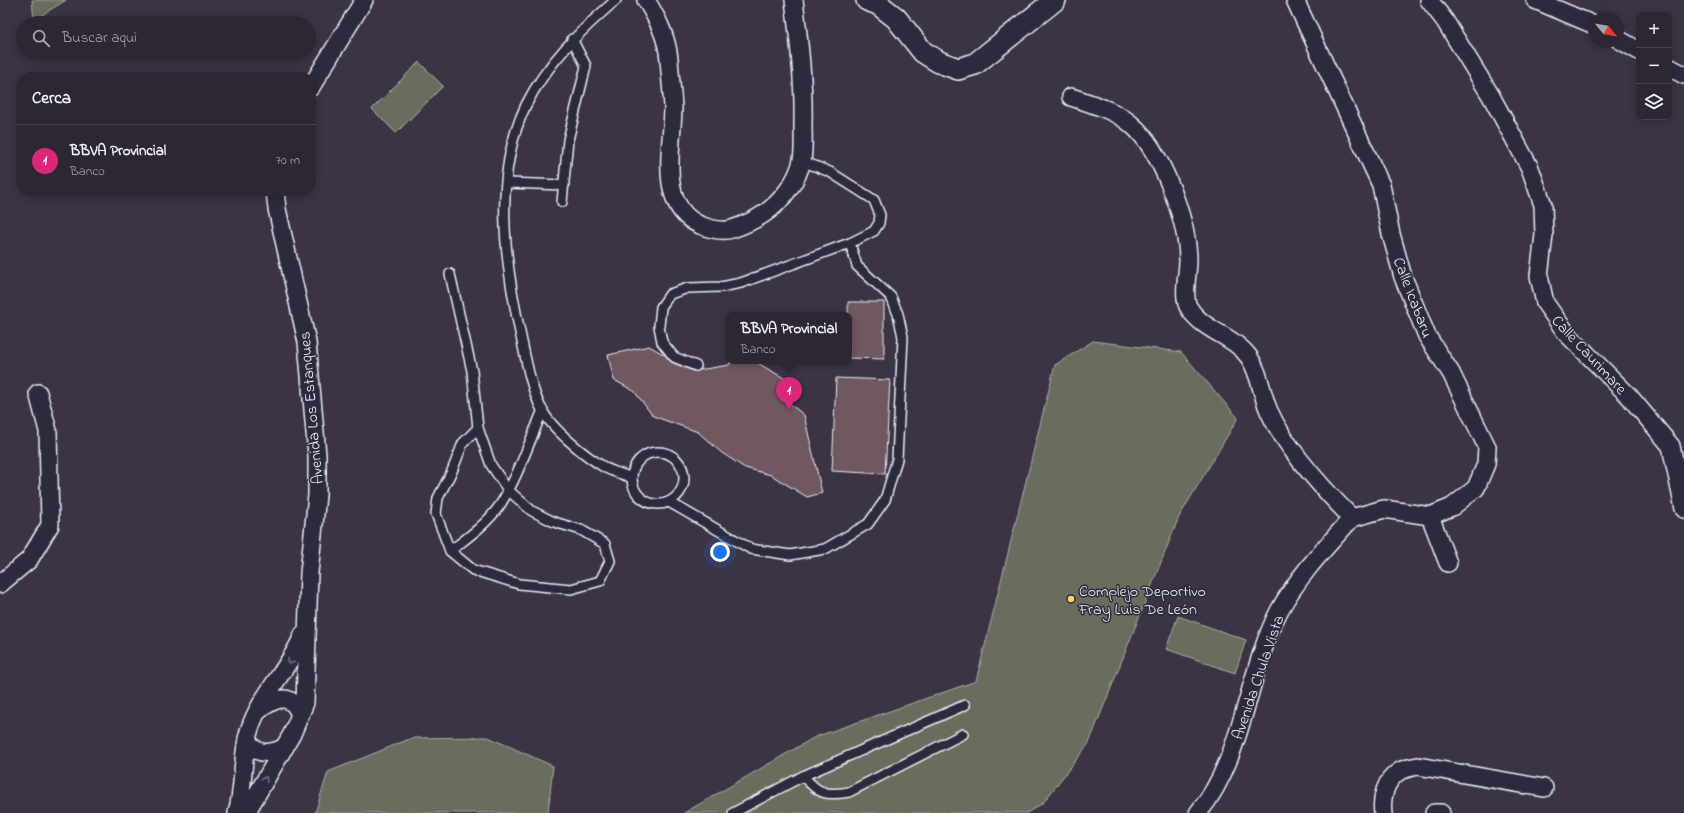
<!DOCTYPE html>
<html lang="es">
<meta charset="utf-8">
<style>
body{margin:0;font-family:"Indie Flower",sans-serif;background:#352e3b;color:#f1f3f6}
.controls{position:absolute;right:12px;top:12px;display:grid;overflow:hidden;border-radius:8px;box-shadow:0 2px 10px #0003}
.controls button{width:36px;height:36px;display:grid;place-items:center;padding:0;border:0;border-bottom:1px solid #48434e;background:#2d2633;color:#f1f3f6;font:20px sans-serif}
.compass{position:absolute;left:1588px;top:12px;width:36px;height:36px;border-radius:50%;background:#2d2633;box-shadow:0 2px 10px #0003;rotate:120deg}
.you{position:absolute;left:720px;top:552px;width:14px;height:14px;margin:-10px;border:3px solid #fff;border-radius:50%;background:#1a73e8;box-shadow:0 0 0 6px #1a73e833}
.badge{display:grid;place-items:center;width:26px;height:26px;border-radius:50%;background:#db2777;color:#fff;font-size:13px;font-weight:700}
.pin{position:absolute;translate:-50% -33px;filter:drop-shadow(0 1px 2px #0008)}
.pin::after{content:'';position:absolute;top:21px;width:14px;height:12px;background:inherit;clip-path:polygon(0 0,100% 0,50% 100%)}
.popup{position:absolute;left:726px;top:312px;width:126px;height:52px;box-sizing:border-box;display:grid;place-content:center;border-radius:8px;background:#2d2633;filter:drop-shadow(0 1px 3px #0005);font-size:13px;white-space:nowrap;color:#a7a5ac}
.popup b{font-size:15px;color:#f1f3f6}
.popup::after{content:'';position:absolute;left:50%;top:100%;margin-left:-8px;border:8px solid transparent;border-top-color:#2d2633}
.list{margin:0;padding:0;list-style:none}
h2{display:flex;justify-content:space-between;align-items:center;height:52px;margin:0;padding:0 16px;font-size:17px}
h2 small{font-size:13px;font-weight:400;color:#a7a5ac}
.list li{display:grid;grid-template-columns:26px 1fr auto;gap:12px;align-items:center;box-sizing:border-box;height:72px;padding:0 16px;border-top:1px solid #48434e}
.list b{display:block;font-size:15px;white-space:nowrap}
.list p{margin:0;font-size:13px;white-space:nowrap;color:#a7a5ac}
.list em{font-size:13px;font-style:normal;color:#a7a5ac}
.icon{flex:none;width:22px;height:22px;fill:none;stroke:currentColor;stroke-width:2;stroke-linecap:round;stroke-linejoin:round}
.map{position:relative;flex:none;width:1684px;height:813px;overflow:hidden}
.search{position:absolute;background:#2d2633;box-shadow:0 2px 10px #0003;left:16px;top:16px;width:300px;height:44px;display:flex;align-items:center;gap:10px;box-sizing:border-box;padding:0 14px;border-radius:22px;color:#a7a5ac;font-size:15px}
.panel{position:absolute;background:#2d2633;box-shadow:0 2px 10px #0003;left:16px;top:72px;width:300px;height:124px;border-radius:16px}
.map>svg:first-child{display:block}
</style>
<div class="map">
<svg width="1684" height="813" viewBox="0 0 1684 813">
<rect width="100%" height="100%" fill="#3c3344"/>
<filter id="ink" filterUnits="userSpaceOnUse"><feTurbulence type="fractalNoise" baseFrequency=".025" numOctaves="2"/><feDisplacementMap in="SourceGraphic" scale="8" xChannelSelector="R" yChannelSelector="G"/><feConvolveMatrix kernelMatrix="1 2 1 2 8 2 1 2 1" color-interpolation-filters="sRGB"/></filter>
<g filter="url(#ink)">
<g fill="#6b6c5d" stroke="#aaaeaa">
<polygon points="32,0 66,0 34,20"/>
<polygon points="419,62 443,86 396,133 372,109"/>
<polygon points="1093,341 1181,352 1238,418 1179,517 1089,743 1043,803 1027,813 684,813 815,737 976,681 1055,365"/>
<polygon points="1178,616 1246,640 1235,673 1166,649"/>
<polygon points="488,737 553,766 548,813 315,813 328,772 412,738"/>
</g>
<g fill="#705960" stroke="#e8f1f8">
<polygon points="848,302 884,302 884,359 849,358"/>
<polygon points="649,346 665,355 671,362 693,371 729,365 731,361 754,361 796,385 786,401 804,415 822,493 807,497 771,475 745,468 722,453 698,432 653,416 634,391 614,380 608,355"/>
<polygon points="836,378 890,380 885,474 832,471"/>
</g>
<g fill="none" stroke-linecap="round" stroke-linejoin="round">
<g stroke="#e8f1f8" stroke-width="12">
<g id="service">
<path d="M616,0C580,31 547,63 526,105C492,176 505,264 521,337C526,360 531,389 542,410C552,429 585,456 604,467C612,472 623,474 632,478"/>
<polyline points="507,183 564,185"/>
<polyline points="562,202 568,140 586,66 572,39"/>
<path d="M450,274L472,371L478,428L491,465L508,490L532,511L554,522L581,530L605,544L610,561L600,581L571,589L519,584L473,570L450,551C467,538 487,524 500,505C517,479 530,440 543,410"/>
<polyline points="696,366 674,357 662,342 659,326 661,307 670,294 688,288 721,287 741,283 850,243 874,231 879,223 880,215 874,200 830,172 802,161"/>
<circle cx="658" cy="478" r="26"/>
<polyline points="669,502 751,549 790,555 825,549 868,524 885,500 897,459 903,337 898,314 891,297 857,266 850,243"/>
<polyline points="450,551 436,514 438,498 452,471 463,443 478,428"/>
<path d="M803,776C819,794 825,796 849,792L963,734"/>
<polyline points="733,813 803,776 965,705"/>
</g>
</g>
<g stroke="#e8f1f8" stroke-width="20">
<g id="minor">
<path d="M646,0C657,18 667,37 669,59C670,74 672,91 673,107C673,144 656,206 700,225C710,229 722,232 732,229C756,221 774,210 788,190C794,182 800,170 802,160C804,148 803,135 803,124C804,82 799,41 794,0"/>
<polyline points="1295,0 1381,185 1391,234 1403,277 1427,336 1451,373 1487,447 1486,464 1476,488 1452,507 1430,516 1384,509 1352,518"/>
<polyline points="1429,0 1445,21 1491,96 1530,168 1543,205 1544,235 1539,276 1545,303 1567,334 1629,396 1671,446 1684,509"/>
<polyline points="1535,0 1594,25"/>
<polyline points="1618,39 1639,51"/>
<polyline points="1669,67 1684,75"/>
<polyline points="311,87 364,0"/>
<path d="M1071,97C1092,104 1114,110 1131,124C1161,149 1188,221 1188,261C1188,273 1182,298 1189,308C1203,331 1233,335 1249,357C1260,373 1261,393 1269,411C1285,447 1324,490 1352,518"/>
<polyline points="1430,516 1448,563"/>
<polyline points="0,584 29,560 50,525 48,431 38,393"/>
<path d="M258,711C274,699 291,690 300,715"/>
<path d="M247,739C256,756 269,755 285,747"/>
<path d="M237,813C245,785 241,755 250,728C262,693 290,668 303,635"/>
<polyline points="246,813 292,734 305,703 309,573 317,495 317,455 307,342 277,209 275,191"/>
<path d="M1198,813C1243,760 1247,673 1279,611C1298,576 1326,547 1352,518"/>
<path d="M1383,813C1381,798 1385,780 1400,771C1405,768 1413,767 1418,766L1544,788"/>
<polyline points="1434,813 1441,813"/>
</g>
</g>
<g stroke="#e8f1f8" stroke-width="24">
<polyline id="tertiary" points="867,0 878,4 896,18 923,52 939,62 958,69 975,64 1055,0"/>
</g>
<use href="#service" stroke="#2f2a3d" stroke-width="9"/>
<use href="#minor" stroke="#2f2a3d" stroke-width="17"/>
<use href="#tertiary" stroke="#2f2a3d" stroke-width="21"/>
</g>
<defs><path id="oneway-chevron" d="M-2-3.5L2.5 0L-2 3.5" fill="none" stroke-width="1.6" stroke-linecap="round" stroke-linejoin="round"/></defs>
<g stroke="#70707e">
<use href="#oneway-chevron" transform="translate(290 662) rotate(122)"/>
<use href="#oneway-chevron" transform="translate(265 779) rotate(-60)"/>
</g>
</g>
<circle fill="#ffd166" stroke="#2f2a3d" stroke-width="1.5" cx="1071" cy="599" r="4"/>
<g text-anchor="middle" stroke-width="3" stroke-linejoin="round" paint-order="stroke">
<g font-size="16" fill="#e8f1f8" stroke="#2f2a3d">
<text transform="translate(1414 297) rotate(69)" y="6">Calle Icabaru</text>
<text transform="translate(1590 354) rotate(47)" y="6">Calle Caurimare</text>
<text transform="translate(310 408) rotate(-95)" y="6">Avenida Los Estanques</text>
<text transform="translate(1257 677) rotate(-71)" y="6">Avenida Chula Vista</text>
</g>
<g font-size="16" fill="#e8f1f8" stroke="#2f2a3d" text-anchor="start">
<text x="1079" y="596">Complejo Deportivo<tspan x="1079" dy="18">Fray Luis De León</tspan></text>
</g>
</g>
</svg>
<div class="controls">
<button>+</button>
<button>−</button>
<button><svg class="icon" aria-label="layers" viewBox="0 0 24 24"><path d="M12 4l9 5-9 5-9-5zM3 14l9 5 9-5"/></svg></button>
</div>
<svg class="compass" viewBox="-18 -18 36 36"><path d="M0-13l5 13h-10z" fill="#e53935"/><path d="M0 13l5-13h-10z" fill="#a7a5ac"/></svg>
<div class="you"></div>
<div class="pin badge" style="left:789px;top:410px">1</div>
<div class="popup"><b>BBVA Provincial</b>Banco</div>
<div class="search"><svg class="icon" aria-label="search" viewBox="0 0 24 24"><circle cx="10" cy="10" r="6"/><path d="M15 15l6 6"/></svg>Buscar aquí</div>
<section class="panel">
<h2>Cerca<small></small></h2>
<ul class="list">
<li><span class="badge">1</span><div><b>BBVA Provincial</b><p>Banco</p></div><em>70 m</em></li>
</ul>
</section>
</div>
